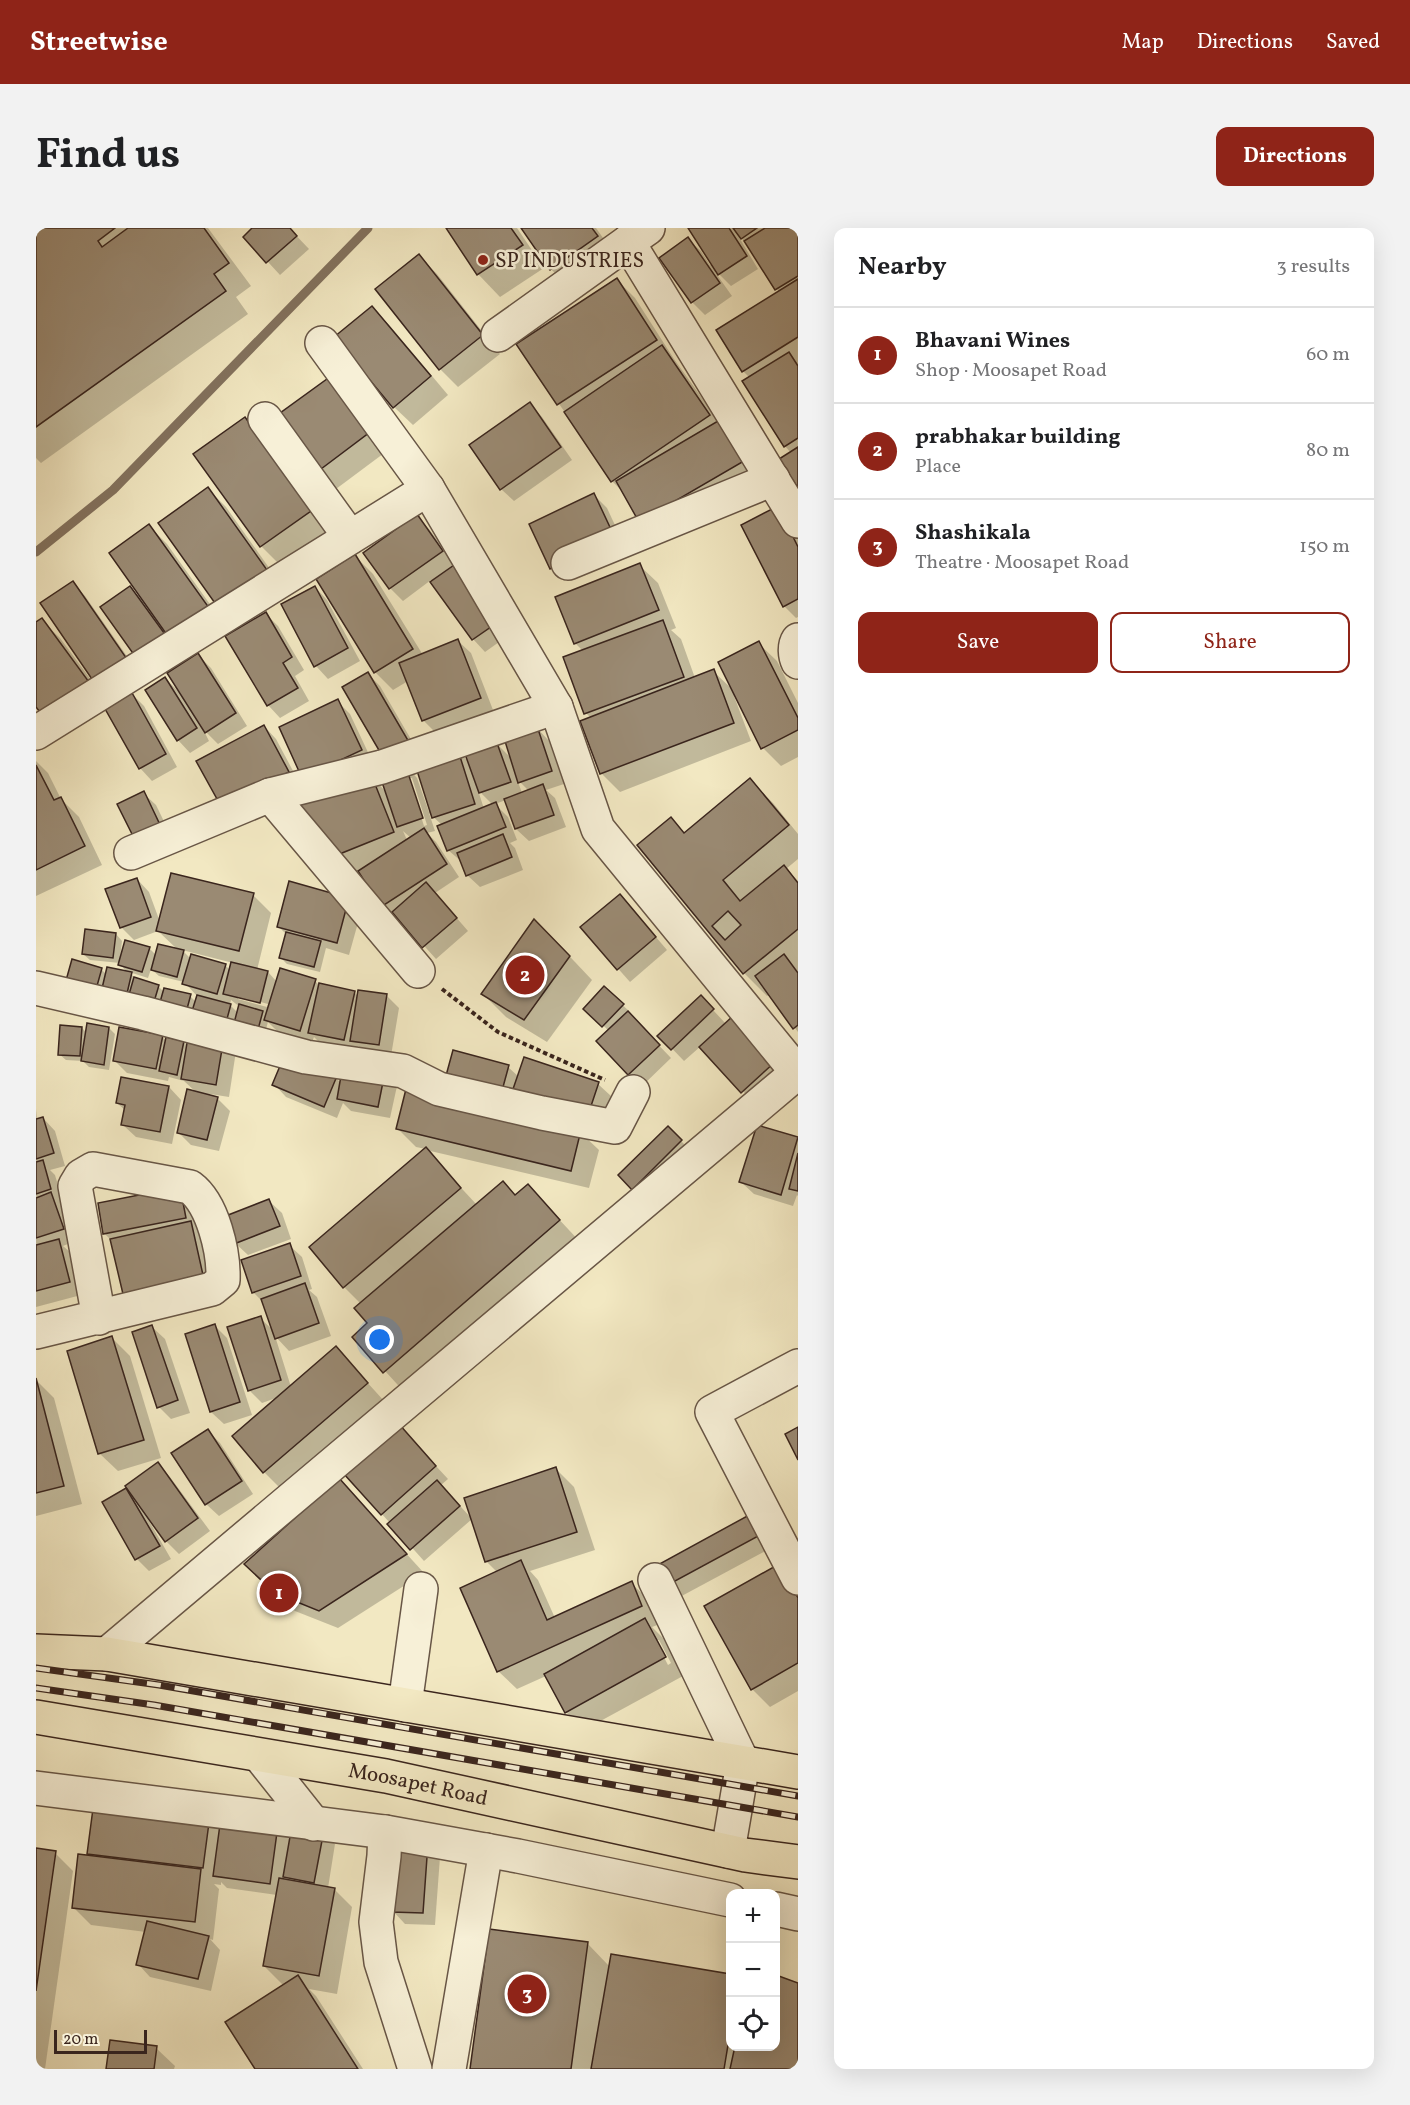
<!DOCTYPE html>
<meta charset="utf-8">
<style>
body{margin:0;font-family:Vollkorn,serif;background:#f2f2f2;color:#202124}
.controls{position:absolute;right:18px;bottom:18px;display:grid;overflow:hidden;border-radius:12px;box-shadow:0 6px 24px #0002}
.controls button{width:54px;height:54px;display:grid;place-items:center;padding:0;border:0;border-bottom:2px solid #e0e0e0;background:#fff;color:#202124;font:30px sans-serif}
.scale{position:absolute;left:18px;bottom:15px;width:93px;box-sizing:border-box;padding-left:6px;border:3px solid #3a251d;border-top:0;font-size:16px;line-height:21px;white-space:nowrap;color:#3a251d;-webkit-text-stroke:4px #f7f0d7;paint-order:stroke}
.you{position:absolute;left:344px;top:1112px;width:21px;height:21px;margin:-15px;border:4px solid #fff;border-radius:50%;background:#1a73e8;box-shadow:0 0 0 9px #1a73e833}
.badge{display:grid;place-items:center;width:39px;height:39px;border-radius:50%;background:#8f2418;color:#fff;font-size:20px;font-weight:700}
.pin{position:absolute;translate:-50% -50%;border:3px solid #fff;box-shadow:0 2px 6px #0006}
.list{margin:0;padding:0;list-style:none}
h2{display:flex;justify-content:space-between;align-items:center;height:78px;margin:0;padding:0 24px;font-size:26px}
h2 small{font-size:20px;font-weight:400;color:#757577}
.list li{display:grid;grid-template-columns:39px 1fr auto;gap:18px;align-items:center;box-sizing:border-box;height:96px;padding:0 24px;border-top:2px solid #e0e0e0}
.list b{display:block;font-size:22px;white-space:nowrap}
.list p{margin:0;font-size:20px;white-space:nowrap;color:#757577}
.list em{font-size:20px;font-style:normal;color:#757577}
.actions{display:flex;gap:12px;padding:18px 24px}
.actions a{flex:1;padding:14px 0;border:2px solid #8f2418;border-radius:12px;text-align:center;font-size:21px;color:#8f2418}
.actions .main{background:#8f2418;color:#fff}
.icon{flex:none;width:33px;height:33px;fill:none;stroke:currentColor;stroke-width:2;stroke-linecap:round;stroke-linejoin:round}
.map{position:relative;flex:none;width:762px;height:1841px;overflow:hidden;border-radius:12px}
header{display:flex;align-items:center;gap:36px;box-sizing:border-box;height:84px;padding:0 30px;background:#8f2418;color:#fff}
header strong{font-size:28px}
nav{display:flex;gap:33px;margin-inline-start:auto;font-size:21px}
.intro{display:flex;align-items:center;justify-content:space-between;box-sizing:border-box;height:144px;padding:0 36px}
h1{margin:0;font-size:42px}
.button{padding:15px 27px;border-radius:12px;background:#8f2418;color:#fff;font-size:21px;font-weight:700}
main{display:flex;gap:36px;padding:0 36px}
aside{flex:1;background:#fff;border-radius:12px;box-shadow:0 6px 24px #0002}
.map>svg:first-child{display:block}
</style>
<header>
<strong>Streetwise</strong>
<nav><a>Map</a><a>Directions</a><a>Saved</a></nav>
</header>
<div class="intro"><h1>Find us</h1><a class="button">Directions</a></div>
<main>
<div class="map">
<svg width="762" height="1841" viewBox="0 0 762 1841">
<rect width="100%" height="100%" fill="#f2e8c2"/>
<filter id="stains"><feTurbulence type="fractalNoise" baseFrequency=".00333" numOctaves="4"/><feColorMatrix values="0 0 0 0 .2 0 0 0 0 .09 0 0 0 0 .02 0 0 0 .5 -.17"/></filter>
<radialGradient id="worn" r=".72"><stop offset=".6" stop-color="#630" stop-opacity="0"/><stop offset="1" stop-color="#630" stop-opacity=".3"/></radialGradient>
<g fill="#0003" fill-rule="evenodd">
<polygon points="0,0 172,0 215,58 200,69 212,86 5,235 0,230"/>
<polygon points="218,0 253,0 273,21 244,47 209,9"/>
<polygon points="412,0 481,0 508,40 464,69 442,46"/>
<polygon points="487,0 560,0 579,27 533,60 515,41"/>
<polygon points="653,0 762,0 762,257 755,225 749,218 714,150 707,143 682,103 743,64 713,18 701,6 722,41 695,58 680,43 679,44 696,68 669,87 656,74 626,30 652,11 665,23 674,37 676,36"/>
<polygon points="383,28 401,46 464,126 422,159 404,141 341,61"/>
<polygon points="581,52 599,70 638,131 725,252 604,293 589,266 576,253 482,116"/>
<polygon points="336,80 354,98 412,167 377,197 358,179 300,110"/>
<polygon points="320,163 359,217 300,261 282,243"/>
<polygon points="494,176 506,189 536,232 478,273 465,261"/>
<polygon points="208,191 292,302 243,336 225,318 160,226"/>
<polygon points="172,261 190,279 248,361 182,377"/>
<polygon points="558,267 571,280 591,323 528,353 515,340 495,297"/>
<polygon points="380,288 393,301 473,407 449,424 437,411 395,352 367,373 354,360 329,325"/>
<polygon points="754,293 762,309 762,389 760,390 748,378"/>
<polygon points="113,298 131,316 193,403 161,426 175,440 211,498 182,516 167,501 173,513 154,525 142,512 129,450 143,464 156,431 140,416 115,442 94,360 105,370 106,369"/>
<polygon points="319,328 337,346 387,427 422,413 435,425 457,482 400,505 387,492 372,453 357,462 339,444"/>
<polygon points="603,337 622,355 640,400 635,402 645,411 659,450 677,443 698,463 722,415 741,433 762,475 762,529 745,538 727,520 700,467 698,468 715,513 584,564 566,546 546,494 555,490 550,485 547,423 539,415"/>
<polygon points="37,355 49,368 104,447 74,468"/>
<polygon points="279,359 291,372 324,433 292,451 280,438"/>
<polygon points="230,386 242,398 268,442 259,448 273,473 244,490 232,477 191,409"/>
<polygon points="5,392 24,410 70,472 0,476 0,396"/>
<path d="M332,446L344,458L387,532L420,521L433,534L461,516L477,532L501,500L513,513L528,556L510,562L519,570L530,599L493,613L480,601L470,572L459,576L472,589L481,612L474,615L479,620L487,642L444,659L431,647L426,634L412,622L406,597L393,585L399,603L391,605L400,614L423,649L399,665L432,703L400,731L362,689L359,691L346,678L324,643L320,645L259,585L335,548L351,565L358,541ZM381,538L396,583L393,584L381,550L374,542ZM373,550H376L391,597L388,598ZM481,551L493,563L486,565ZM442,562L457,577L448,581ZM367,603L375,610L371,612Z"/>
<polygon points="95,465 108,478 141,539 116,553 104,540"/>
<polygon points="301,473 314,486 337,535 280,562"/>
<polygon points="228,498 240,511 264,556 199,592"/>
<polygon points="0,533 12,545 25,571 43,589 66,637 0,668"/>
<polygon points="714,552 737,575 762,606 762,631 750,641 762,653 762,804 734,766 731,768 708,745 603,618 635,591 650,606"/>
<polygon points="107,565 120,577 138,614 113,626"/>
<path d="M101,651L113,664L124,694L217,667L235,685L221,742L232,744L241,754L279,753L283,757L318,764L323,769L350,767L363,780L355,828L329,825L322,818L320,824L286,817L278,809L276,814L242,804L232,794L226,815L37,761L65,741L70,746L91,745L84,735L54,732L47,726L80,706L86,713L84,730L113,720L120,727L142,722L122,703L98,712L85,699ZM146,722L197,735L195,743L189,737L155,731ZM115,741L123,748L148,754L162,769L160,774L154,768L128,764L122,758L101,752L93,744L112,750ZM202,768L232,776L231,779L202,771ZM195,772L204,779L202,785L194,777Z"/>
<polygon points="313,671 325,684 313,727 290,720 284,744 251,736 245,730 251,707 242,698"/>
<polygon points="596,681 631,722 594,754 546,700"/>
<polygon points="521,715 556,752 511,814 470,789 447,766"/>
<polygon points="568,760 593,783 591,784 635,830 605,859 593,846 573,803 549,780"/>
<polygon points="665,769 690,796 751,847 719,876 665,818 648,833 624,808"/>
<polygon points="46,800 51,805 73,800 79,806 73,842 53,839 47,833 30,832 23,826"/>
<polygon points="126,809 131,813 147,814 152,818 200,823 193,869 174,866 173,868 181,870 194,883 183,923 155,917 142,904 161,865 148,853 133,849 132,853 91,845 78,832"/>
<polygon points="489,831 562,856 575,868 564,901 422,867 472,839 483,849"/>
<polygon points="308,838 361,858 354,890 315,883 307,875 301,890 250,869 238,856 300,850 305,855"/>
<polygon points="133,859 145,872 136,916 100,909 87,897 90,883 81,875"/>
<polygon points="0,881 1,892 7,890 19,903 29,938 14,942 19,947 27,974 24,975 28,979 39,1013 27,1018 35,1025 45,1067 0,1079"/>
<polygon points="722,899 762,911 762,968 761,967 757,978 718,966 705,954"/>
<polygon points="632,900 658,926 609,973 584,947"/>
<polygon points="362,901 544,904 563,922 553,960 390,922 441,977 480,968 492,958 546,1016 371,1167 318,1109 333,1095 325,1076 308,1059 390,921 380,919"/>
<polygon points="143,961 156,973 162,1002 172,1013 184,1065 76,1013 69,1006"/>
<polygon points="233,973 246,985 255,1011 212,1027 199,1015"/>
<polygon points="253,1017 266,1029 276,1061 273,1062 281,1069 295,1108 253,1123 239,1108 255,1159 300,1120 349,1174 246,1262 228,1244 243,1169 226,1175 213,1162 224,1090 239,1104 229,1076 217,1064"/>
<polygon points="179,1098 191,1110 216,1187 188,1196 175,1184 151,1107"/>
<polygon points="116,1099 129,1111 154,1185 135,1191 123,1179"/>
<polygon points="76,1110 94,1128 125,1230 82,1243 63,1225"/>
<polygon points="0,1152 18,1170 46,1276 0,1288"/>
<polygon points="172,1203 184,1215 217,1266 183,1288 170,1276"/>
<polygon points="375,1211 412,1251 405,1257 436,1291 388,1333 310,1246"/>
<polygon points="122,1236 134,1249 174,1303 143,1326 130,1313 114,1290 112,1291 135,1331 113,1343 101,1331 89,1262 96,1269"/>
<path d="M520,1241L538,1259L559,1322L494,1343L502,1352L519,1390L595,1355L614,1373L624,1396L616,1399L627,1410L647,1448L548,1502L530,1484L510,1448L481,1461L462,1443L461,1344L451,1334L430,1271ZM619,1412H623L635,1435L632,1437Z"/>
<polygon points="303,1252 388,1345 302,1400 259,1383 228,1354"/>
<polygon points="715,1288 737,1319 642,1370 630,1358"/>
<polygon points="762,1358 762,1463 734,1479 716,1461"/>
<polygon points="59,1574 241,1598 255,1612 287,1604 299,1616 292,1660 298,1661 316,1679 301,1766 273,1761 280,1768 327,1841 221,1841 250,1757 246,1756 228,1738 241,1667 191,1660 185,1654 185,1657 178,1656 183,1661 177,1712 174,1711 184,1722 175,1763 114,1749 102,1736 110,1704 55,1697 37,1679 57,1630 53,1626"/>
<polygon points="361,1614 404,1629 399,1697 369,1696 357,1683"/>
<polygon points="0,1622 19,1625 37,1643 9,1841 0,1841"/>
<polygon points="551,1715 574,1739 576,1727 694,1747 694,1818 740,1818 740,1749 762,1757 762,1841 435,1841"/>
<polygon points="120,1820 139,1838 138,1841 72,1841"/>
</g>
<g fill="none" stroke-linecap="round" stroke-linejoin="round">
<polyline stroke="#83725e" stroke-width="9" points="0,324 77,262 332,0"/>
</g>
<g fill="#9a8a73" stroke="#3a251d" stroke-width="1.5" fill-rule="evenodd">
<polygon points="0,0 79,0 62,13 66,19 92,0 168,0 193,35 178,46 190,63 0,199"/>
<polygon points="216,0 254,0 261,8 230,35 207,9"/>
<polygon points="410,0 475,0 487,17 441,47"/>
<polygon points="485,0 556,0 562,8 514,42"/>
<polygon points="652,0 693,0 711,28 682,47"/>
<polygon points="697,0 721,0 705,11"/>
<polygon points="729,0 762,0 762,48 739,62 708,13"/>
<polygon points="652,9 684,55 655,75 623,30"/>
<polygon points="383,26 447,107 403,142 339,61"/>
<polygon points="581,50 621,112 521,177 480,116"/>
<polygon points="762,51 762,109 706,144 680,102"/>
<polygon points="336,78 395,148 357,180 298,109"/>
<polygon points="626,117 674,187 575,254 528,184"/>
<polygon points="753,124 762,138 762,210 748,219 706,153"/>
<polygon points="302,143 342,198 281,244 240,188"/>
<polygon points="494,174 525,219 464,262 433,217"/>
<polygon points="209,189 275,283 224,319 157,226"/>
<polygon points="682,193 708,233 603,294 580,253"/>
<polygon points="762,219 762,260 743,231"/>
<polygon points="172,259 231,342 181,378 122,295"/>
<polygon points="558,265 579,310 514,341 493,296"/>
<polygon points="742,278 762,319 762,371 747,379 705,297"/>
<polygon points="381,286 407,323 353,361 327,325"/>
<polygon points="113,296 176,384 136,414 73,325"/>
<polygon points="319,326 377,421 338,445 280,351"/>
<polygon points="421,335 462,394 436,412 394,354"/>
<polygon points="604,335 623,382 538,416 519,369"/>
<polygon points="37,353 93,434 60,457 4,375"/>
<polygon points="94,358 131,409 101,431 64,379"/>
<polygon points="279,358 312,420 278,439 245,376"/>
<polygon points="230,384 256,429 247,435 262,460 231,478 189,408"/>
<polygon points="6,390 53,454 7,488 0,479 0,394"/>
<polygon points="627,392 648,449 548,486 527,429"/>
<polygon points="422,411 445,470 386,493 363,435"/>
<polygon points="723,413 762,490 762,502 725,521 682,434"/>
<polygon points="162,425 200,485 169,505 131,445"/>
<polygon points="678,441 698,495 564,546 544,493"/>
<polygon points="332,444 377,521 351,536 306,459"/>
<polygon points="129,449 161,500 141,513 109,462"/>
<polygon points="95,463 130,526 103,541 68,479"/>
<polygon points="302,471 326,522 266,550 243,499"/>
<polygon points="228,497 253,544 186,580 160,533"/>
<polygon points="501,498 516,543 482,555 468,510"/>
<polygon points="461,515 475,554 443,565 429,526"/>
<polygon points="421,519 439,576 396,590 378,533"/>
<polygon points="369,536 387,590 361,599 343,545"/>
<polygon points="0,537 18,572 25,569 49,618 0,642"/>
<polygon points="335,546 358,604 301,627 255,578"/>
<path d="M714,550L753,597L687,652L704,673L748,637L762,655V701L707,746L601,617L635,589L648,605ZM692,683L705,697L689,712L676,698Z"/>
<polygon points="507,556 518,587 479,601 468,571"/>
<polygon points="108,563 126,601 100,614 81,576"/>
<polygon points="460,574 470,599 411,623 401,598"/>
<polygon points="388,600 411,636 345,679 322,643"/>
<polygon points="467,606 476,629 430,648 421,625"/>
<polygon points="135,645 218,665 203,723 120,703"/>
<polygon points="101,650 115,689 84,700 69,661"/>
<polygon points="253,653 313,670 301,715 241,699"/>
<polygon points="390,654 421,690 386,720 356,684"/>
<polygon points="584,666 620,709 581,742 544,699"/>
<polygon points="498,691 534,728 488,792 445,766"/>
<polygon points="49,701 80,705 77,730 46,726"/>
<polygon points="250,704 285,713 278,739 243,730"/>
<polygon points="89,712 114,719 106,744 82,737"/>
<polygon points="122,716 148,722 141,749 115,742"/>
<polygon points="155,726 190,736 181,766 146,756"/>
<polygon points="748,726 762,745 762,797 757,801 719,748"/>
<polygon points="36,731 66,740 59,765 29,756"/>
<polygon points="195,734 232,743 224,775 187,766"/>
<polygon points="71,739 96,744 89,774 64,769"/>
<polygon points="244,740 280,751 264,803 228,792"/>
<polygon points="98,749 123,757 115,784 90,777"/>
<polygon points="283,755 319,763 308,812 272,805"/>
<polygon points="568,758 588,776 566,799 547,781"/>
<polygon points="128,760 155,766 148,792 121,785"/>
<polygon points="322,762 351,766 343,817 314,813"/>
<polygon points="161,767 195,776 188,802 153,793"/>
<polygon points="665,767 678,781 635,822 621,808"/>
<polygon points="203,776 227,783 220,809 196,803"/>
<polygon points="592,783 624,817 592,847 560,813"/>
<polygon points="697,788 739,834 705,865 663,819"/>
<polygon points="51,795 73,799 68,837 45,833"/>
<polygon points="24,797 46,799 44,828 22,827"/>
<polygon points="83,799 127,807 120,841 77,833"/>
<polygon points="153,803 188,809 180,857 145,851"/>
<polygon points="130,809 148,813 141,847 123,843"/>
<polygon points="417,822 473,837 464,870 408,855"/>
<polygon points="249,826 301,848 288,879 236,857"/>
<polygon points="488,829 563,854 551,890 476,864"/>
<polygon points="307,836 349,844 342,879 301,871"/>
<polygon points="85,849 133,858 124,904 85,897 89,877 80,875"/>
<polygon points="151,861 182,869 171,912 141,905"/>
<polygon points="370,861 545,902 535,943 360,901"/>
<polygon points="7,889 18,925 0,931 0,891"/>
<polygon points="721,897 762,909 745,967 703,954"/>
<polygon points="632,898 646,912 596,962 582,947"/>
<polygon points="390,919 425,960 307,1060 273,1019"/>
<polygon points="762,925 762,963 753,961"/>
<polygon points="7,932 15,961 0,966 0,934"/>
<polygon points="467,953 479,967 492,956 524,992 347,1145 316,1109 331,1095 318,1080"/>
<polygon points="144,959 150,990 67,1006 62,975"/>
<polygon points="15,964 28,1001 0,1010 0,970"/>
<polygon points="233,971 244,998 198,1016 187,989"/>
<polygon points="155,993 167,1047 87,1066 74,1011"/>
<polygon points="23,1011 34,1054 0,1063 0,1017"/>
<polygon points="254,1015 265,1048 216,1065 205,1032"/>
<polygon points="269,1055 283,1095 239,1111 225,1071"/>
<polygon points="225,1088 245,1152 212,1163 191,1099"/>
<polygon points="179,1096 204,1174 174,1184 149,1106"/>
<polygon points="116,1097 142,1172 121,1180 96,1104"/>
<polygon points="76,1108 108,1212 62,1226 31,1123"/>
<polygon points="300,1118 332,1155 227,1245 196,1208"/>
<polygon points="0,1150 28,1258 0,1265"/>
<polygon points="363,1196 400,1238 345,1287 308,1246"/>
<polygon points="762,1199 762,1232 749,1206"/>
<polygon points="172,1201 206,1253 169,1277 135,1225"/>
<polygon points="122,1234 162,1290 129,1314 89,1258"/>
<polygon points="520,1239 541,1304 449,1334 428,1270"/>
<polygon points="303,1250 371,1326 283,1383 239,1365 208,1336"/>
<polygon points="401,1252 424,1278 374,1322 351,1296"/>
<polygon points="90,1260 124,1318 99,1332 66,1274"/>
<polygon points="715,1286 726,1306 628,1359 618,1339"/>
<polygon points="485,1332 511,1392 596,1353 606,1378 461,1444 424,1360"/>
<polygon points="743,1336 762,1370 762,1435 715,1462 668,1378"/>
<polygon points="609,1390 630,1429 529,1485 508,1446"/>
<polygon points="58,1573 174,1587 167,1640 51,1626"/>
<polygon points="185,1589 242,1597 234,1656 177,1648"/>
<polygon points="256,1597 288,1602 278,1655 247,1649"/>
<polygon points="360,1613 392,1615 387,1685 355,1684"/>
<polygon points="0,1620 20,1623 0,1763"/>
<polygon points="42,1626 165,1641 159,1694 36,1680"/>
<polygon points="243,1650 299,1660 283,1748 227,1738"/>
<polygon points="111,1693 173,1708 162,1751 100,1737"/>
<polygon points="453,1701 552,1714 535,1841 434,1841"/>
<polygon points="575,1726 694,1746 694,1805 688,1841 555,1841"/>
<polygon points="262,1747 322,1841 219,1841 189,1794"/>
<polygon points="740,1747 762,1755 762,1841 694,1841 699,1818 740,1818"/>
<polygon points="74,1812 121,1818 118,1841 70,1841"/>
</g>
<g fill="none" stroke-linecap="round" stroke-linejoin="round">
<g stroke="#685646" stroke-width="36">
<g id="minor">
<polyline points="612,0 592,14 762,293"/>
<polyline points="462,107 592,14"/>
<polyline points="286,115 392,261 520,479 562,601 761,844"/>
<polyline points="229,191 314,309"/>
<polyline points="532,335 737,251"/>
<path d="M762,412C758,418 759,428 762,434"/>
<polyline points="0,505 392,261"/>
<polyline points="234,567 382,743"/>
<polyline points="95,625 234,567 346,539 520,479"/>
<polyline points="0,760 107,785 270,829 367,843 403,861 506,885 579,899 597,864"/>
<path d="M0,1104L176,1061L187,1052C188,1024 177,976 154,959L57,941L45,948L39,958L63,1090"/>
<polyline points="762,1138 676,1184 762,1350"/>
<polyline points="619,1352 707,1535 692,1623"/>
<polyline points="71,1426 762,844"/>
<polyline points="369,1477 385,1361"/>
<polyline points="224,1528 278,1596"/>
<polyline points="0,1560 349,1604 482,1628 694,1672"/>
<polyline points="349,1604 348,1628 340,1694 345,1734 379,1841"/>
<polyline points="740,1681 762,1686"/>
<polyline points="413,1841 450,1622"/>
</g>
</g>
<g stroke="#3a251d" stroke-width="36">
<g id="highway">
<polyline points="0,1423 71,1426 762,1544"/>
<path id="s1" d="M0,1489L350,1548L709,1627L762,1634"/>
</g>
</g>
<polyline stroke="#3a251d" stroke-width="4" stroke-dasharray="4.5 3" stroke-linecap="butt" points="406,761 462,804 569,852"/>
<use href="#minor" stroke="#f7f0d7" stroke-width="33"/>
<use href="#highway" stroke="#f2e8c2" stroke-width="33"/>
<g stroke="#3a251d" stroke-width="7">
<g id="rail">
<polyline points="0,1440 123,1457 762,1568"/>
<polyline points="0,1460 118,1477 762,1589"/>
</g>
</g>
<use href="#rail" stroke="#f7f0d7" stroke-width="4.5" stroke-dasharray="14" stroke-linecap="butt"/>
</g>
<circle fill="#8f2418" stroke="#f7f0d7" stroke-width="2" cx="447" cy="32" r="6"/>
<g text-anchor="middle" stroke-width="5" stroke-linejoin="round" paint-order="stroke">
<g font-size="21" fill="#3a251d" stroke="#f7f0d7" text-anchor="start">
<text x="459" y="39">SP INDUSTRIES</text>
</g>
<g font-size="21" fill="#3a251d" stroke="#f7f0d7">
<text dy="7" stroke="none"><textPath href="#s1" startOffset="388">Moosapet Road</textPath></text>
</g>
</g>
<rect width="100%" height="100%" filter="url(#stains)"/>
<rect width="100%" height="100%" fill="url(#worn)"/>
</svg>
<div class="controls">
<button>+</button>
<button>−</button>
<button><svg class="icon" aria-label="locate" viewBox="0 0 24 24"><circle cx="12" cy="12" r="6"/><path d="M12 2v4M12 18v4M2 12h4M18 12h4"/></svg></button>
</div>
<div class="scale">20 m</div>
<div class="you"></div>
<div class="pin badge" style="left:243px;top:1365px">1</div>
<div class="pin badge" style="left:489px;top:747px">2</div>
<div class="pin badge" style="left:491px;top:1766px">3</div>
</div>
<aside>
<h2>Nearby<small>3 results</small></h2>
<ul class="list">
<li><span class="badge">1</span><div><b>Bhavani Wines</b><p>Shop · Moosapet Road</p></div><em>60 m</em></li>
<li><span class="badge">2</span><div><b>prabhakar building</b><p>Place</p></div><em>80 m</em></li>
<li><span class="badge">3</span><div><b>Shashikala</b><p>Theatre · Moosapet Road</p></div><em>150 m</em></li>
</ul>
<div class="actions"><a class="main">Save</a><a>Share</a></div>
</aside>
</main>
